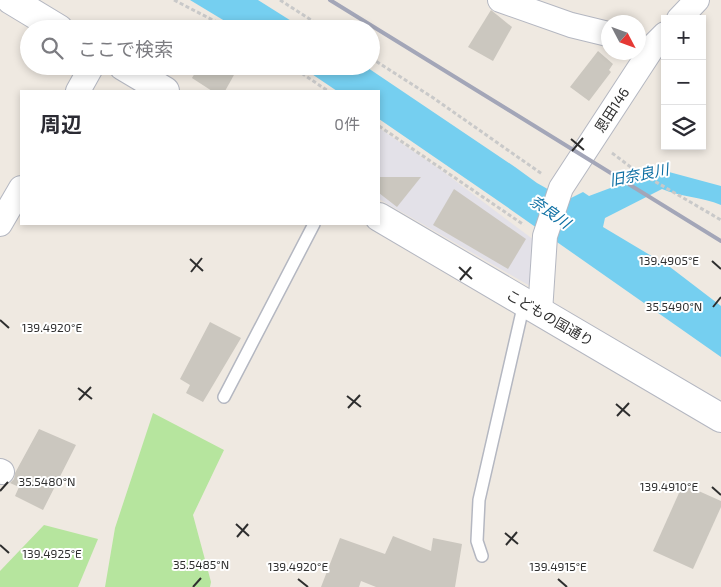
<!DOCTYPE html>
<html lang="ja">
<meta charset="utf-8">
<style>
body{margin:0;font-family:"Exo 2","Noto Sans JP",sans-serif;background:#f2f2f3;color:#2b2b33}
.controls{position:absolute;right:15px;top:15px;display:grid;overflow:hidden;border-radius:0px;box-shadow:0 2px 8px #0003}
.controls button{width:45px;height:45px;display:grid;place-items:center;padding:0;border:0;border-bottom:1px solid #e1e1e2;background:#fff;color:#2b2b33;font:25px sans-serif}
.compass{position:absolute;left:601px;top:15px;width:45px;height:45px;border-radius:50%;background:#fff;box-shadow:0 2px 8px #0003;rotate:131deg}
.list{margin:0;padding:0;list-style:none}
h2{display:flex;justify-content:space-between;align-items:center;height:65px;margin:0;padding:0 20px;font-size:21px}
h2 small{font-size:16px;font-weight:400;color:#7c7c81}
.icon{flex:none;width:28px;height:28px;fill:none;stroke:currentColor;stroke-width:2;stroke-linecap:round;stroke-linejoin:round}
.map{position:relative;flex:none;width:721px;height:587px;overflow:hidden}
.search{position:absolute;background:#fff;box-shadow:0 2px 8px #0003;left:20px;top:20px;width:360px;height:55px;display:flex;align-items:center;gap:12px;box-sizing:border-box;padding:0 18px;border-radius:28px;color:#7c7c81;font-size:19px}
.panel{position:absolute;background:#fff;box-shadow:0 2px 8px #0003;left:20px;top:90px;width:360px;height:135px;border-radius:0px}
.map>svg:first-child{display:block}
</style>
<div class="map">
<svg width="721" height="587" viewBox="0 0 721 587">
<rect width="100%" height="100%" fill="#efe9e1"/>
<polygon fill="#e3e1e8" points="379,128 441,170 538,243 530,286 379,199"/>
<g fill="#b6e59e">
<polygon points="153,413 224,450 193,515 211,582 210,587 105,587 115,528"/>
<polygon points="44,525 98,539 78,587 0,587 0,571"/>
</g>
<g fill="#75cff0">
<polygon points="190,0 258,0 304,29 238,29"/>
<path d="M300,66H365L515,167L537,183L567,200L583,192L589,196L621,184L640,174L655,172H669L721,186V205C702,197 681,197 662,189L605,218L603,227L670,267L721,306V357L497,200L379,119V91H337Z"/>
</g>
<g fill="#cbc7bf">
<polygon points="491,10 512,27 493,61 468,47"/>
<polygon points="598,51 613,64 609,70 611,72 589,101 570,87"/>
<polygon points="199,66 239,66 225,91 212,91 192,78"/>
<polygon points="379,177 421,177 397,207 379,193"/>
<polygon points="454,189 526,239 508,269 433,225"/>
<polygon points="210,322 241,338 203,402 186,393 190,385 180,379"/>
<polygon points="39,429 76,445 43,510 15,496 19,487 10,483 14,479 15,473"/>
<polygon points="683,484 721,501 721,507 693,569 653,551"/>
<polygon points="393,536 431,551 433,538 462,544 455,587 376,587 361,581 359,587 321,587 340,538 385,554"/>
</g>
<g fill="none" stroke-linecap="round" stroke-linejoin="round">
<g stroke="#b4b7c1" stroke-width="14">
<g id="service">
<polyline points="224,397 314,224"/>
<polyline points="482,556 477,541 479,500 524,303"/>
</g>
</g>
<g stroke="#b4b7c1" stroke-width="26">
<g id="minor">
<polyline points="500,0 571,25 608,34"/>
<polyline points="679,19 697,0"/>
<polyline points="78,91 92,66"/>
<polyline points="0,224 21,188"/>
<polyline points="540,312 545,236 561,188 655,44 665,34"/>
<polyline points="0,471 2,472"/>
</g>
</g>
<g stroke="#b4b7c1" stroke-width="30">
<g id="secondary">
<polyline points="11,0 59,29"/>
<polyline points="123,66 165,91"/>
<polyline points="379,217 721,418"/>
</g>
</g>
<g stroke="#c9c9c9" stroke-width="3" stroke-dasharray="4 2.5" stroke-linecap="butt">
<polyline points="174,0 230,29"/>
<polyline points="280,0 325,29"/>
<polyline points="371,58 432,97 542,174"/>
<polyline points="291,66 328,91"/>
<polyline points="379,126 524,225"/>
<polyline points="612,153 632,168 721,220"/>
</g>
<use href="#service" stroke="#fff" stroke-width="11"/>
<use href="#minor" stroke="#fff" stroke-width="24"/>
<use href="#secondary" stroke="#fff" stroke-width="28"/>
<polyline stroke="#a3a6b8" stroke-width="4" points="330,0 721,241"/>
</g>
<path fill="none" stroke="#2e2e2e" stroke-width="2" d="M571,139L584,150M572,151L583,138M190,259L203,271M712,261L721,269M459,267L472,279M191,272L202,258M460,280L471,267M713,307L721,297M0,320L9,328M78,388L92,399M347,396L361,407M79,400L91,387M616,404L630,416M348,408L360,395M617,416L629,403M712,487L721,495M0,491L8,482M236,524L249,536M505,533L518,544M237,537L248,524M0,545L9,553M506,545L517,532M298,579L308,587M558,579L567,587M193,587L201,578"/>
<g text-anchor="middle" stroke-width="4" stroke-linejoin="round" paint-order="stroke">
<g font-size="14" fill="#2e2e2e" stroke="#fff">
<text transform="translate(612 110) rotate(-57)" y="5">恩田146</text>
<text transform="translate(550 318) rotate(30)" y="5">こどもの国通り</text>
</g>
<g font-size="15" font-style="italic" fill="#0d6fa3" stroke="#fff">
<text transform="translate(639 175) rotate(-11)" y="5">旧奈良川</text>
<text transform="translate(550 212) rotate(35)" y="5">奈良川</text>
</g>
</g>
<g font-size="12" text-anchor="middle" fill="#2e2e2e" stroke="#fff" stroke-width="4" stroke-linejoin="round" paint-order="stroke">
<text x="669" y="265">139.4905°E</text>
<text x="674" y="311">35.5490°N</text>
<text x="52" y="332">139.4920°E</text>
<text x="47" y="486">35.5480°N</text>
<text x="669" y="491">139.4910°E</text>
<text x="52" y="558">139.4925°E</text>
<text x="201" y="569">35.5485°N</text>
<text x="298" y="571">139.4920°E</text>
<text x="558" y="571">139.4915°E</text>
</g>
</svg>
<div class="controls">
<button>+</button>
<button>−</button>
<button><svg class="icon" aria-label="layers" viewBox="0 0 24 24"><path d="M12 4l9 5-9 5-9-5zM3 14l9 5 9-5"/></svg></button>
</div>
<svg class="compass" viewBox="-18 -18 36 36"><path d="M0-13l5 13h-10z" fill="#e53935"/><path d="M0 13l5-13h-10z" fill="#7c7c81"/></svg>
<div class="search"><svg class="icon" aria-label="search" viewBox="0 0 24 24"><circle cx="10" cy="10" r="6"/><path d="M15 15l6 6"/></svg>ここで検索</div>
<section class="panel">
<h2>周辺<small>0件</small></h2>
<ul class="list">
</ul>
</section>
</div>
